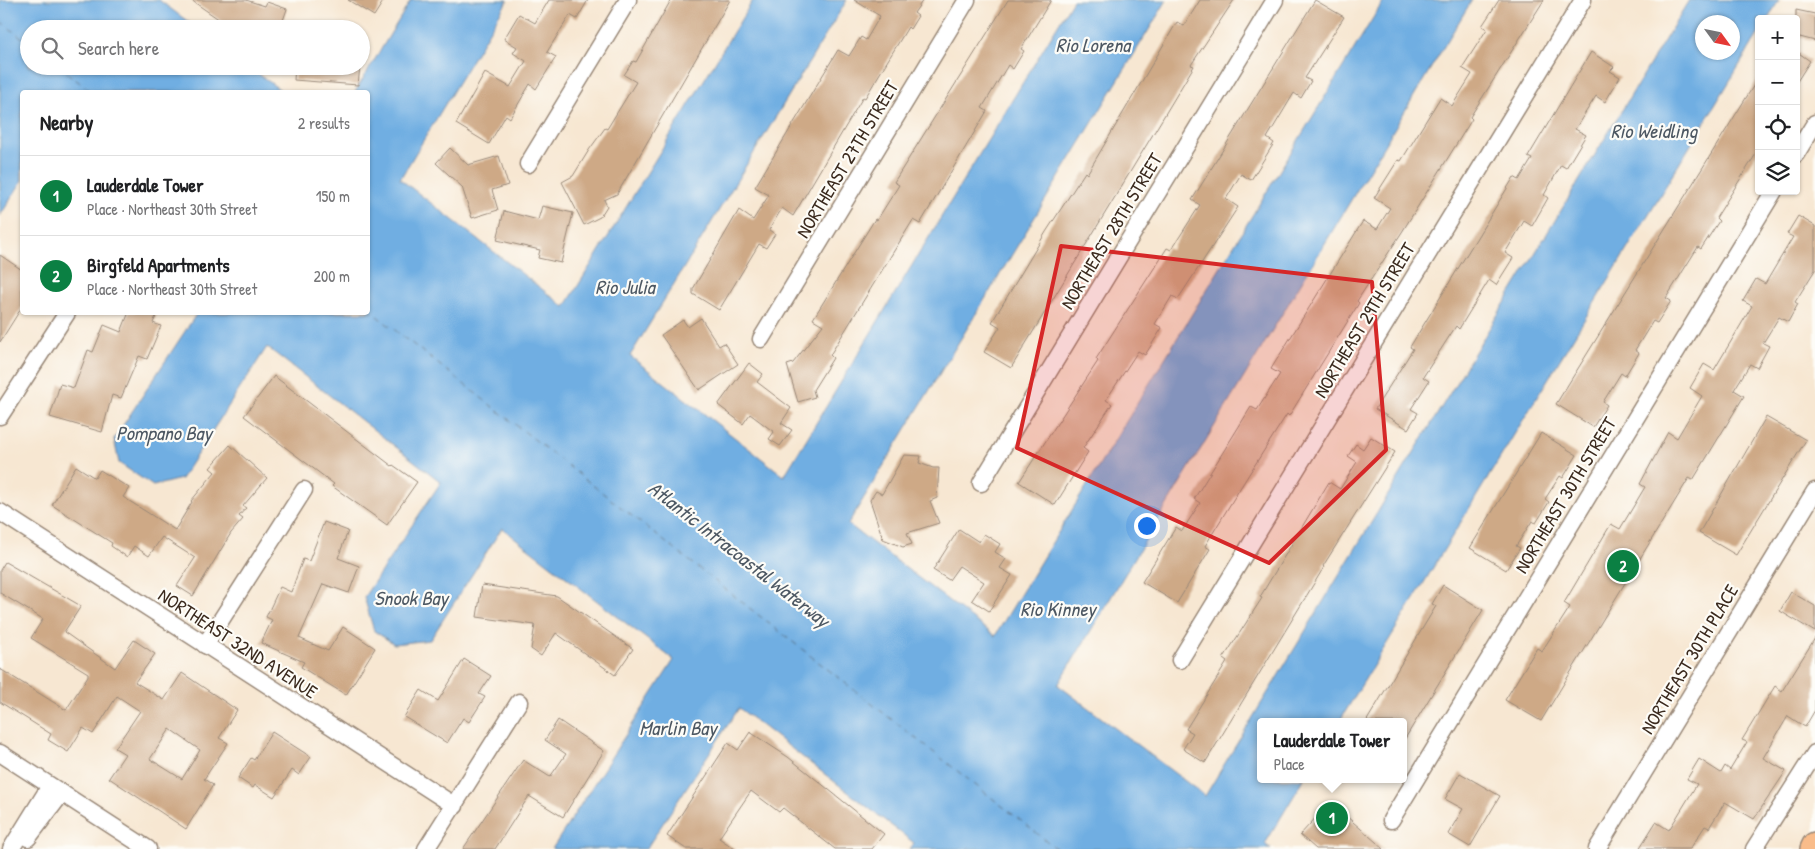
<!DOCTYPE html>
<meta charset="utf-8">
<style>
body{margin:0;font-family:"Patrick Hand",sans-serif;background:#f6f6f6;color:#202124}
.controls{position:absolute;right:15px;top:15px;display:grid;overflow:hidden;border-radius:5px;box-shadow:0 1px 4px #0004}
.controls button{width:45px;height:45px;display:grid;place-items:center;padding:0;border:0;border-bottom:1px solid #e0e0e0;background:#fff;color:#202124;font:25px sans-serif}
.compass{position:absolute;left:1695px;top:15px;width:45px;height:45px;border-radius:50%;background:#fff;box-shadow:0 1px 4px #0004;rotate:123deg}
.you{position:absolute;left:1146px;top:525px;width:18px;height:18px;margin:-12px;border:4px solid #fff;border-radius:50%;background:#1a73e8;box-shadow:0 0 0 8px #1a73e833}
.badge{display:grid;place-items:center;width:32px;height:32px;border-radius:50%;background:#0b8043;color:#fff;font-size:16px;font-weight:700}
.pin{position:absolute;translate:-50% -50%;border:2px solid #fff;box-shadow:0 1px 5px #0006}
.popup{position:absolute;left:1257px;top:718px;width:150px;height:65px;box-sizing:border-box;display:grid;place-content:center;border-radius:5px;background:#fff;filter:drop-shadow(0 1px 4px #0005);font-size:16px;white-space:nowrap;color:#757577}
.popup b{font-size:19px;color:#202124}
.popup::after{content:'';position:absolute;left:50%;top:100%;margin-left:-10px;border:10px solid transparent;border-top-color:#fff}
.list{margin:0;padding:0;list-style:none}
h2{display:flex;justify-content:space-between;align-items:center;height:65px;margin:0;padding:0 20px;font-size:21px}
h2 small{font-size:16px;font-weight:400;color:#757577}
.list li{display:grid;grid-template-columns:32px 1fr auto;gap:15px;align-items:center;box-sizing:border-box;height:80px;padding:0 20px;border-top:1px solid #e0e0e0}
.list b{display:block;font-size:19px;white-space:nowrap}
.list p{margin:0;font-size:16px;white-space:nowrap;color:#757577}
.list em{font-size:16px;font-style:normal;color:#757577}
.icon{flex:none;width:28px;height:28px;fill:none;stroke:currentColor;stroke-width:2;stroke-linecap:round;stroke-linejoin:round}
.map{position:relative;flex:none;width:1815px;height:849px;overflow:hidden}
.search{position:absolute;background:#fff;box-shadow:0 1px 4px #0004;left:20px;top:20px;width:350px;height:55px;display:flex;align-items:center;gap:12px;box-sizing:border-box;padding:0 18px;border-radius:28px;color:#757577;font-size:19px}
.panel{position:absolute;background:#fff;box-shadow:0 1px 4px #0004;left:20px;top:90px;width:350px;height:225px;border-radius:5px}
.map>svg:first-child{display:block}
</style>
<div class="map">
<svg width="1815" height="849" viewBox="0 0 1815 849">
<rect width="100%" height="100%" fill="#fdfcf7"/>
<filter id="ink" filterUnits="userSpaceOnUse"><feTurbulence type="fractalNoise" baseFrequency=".02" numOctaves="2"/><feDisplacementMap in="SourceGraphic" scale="10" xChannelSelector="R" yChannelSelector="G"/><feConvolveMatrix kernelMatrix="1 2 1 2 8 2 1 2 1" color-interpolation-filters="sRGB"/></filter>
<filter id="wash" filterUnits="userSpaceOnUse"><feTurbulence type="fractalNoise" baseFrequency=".0096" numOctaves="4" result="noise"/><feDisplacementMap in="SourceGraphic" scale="20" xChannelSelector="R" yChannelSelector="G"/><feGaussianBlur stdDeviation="1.12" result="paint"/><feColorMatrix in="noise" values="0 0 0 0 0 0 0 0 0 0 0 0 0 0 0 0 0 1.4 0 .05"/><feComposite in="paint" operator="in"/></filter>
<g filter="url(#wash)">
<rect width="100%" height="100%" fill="#f7e7d2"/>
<g fill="#6faee2" stroke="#556c80" fill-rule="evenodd">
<polygon points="0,0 159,0 198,29 29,29 29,66 248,66 283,92 22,92 22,181 0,216"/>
<path d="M411,0H508L400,179L565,307L753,0H847L630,356L784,476L1073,0H1167L848,524L995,636L1384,0H1472L1058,685L1205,796L1689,0H1779L1768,19H1759V33L1339,722H1261V779H1304L1265,844L1271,849H910L914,843L739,708L646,849H552L674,660L502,528L430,640L394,644L374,631L364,597L441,482L267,347L181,479L153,486L119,463L114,439L197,313L368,312V92H355ZM1732,22V52H1702V22Z"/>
</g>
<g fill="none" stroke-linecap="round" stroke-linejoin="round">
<g stroke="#4d5863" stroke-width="1" stroke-dasharray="6 5" stroke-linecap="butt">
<polyline points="0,21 29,43"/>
<polyline points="58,66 92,92"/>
<polyline points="368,309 1057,849"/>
</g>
</g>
<g id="blocks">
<g fill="#cea986" fill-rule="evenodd">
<polygon points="191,0 246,0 265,6 267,2 287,9 280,29 233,29"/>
<polygon points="348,0 384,0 374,16"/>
<polygon points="549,0 588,0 577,19 570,15 547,52 556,57 536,89 530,84 510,118 506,115 489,144 456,124 485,73 510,87 526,61 513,53 517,47 504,39 519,14 535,23"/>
<polygon points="671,0 730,0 617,194 604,200 607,206 600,217 584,225 562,182 573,176 589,150 605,128 607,129 636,82 624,75 633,61 636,62"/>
<polygon points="854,0 923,0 914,13 918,16 910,29 908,27 865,98 863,97 793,216 782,208 769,230 775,234 766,248 759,244 719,310 693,294 693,289 739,210 753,220 769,195 755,187 838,50 849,56 861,37 866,40 880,16"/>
<polygon points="1008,0 1051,0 1021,49 1024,51 1013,69 1008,65 982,108 987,111 920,224 913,220 830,355 833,358 813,390 815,397 798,402 787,365 793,363 823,325 813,319 875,219 877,220 899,185 894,182"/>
<polygon points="1200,0 1234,0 1191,65 1194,66 1155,131 1011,368 984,352 1000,327 992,322 1046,232 1085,172 1087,174 1177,22 1184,26"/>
<polygon points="1315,0 1344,17 1305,78 1311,81 1301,98 1294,93 1267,138 1274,143 1251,180 1241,174 1226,199 1238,207 1178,299 1172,296 1155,324 1162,328 1145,355 1138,351 1106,400 1112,404 1083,448 1088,452 1055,505 1019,482 1098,361 1096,359 1167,248 1171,250 1200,205 1192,200"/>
<polygon points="1499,0 1544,0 1470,117 1472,119 1402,232 1357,301 1359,303 1289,416 1287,414 1239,490 1205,546 1210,549 1177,603 1142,582 1176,527 1182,531 1200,503 1194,499 1251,407 1257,410 1280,374 1271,369 1363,221 1377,229 1390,208 1374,198 1398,160 1401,161 1440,98 1452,106 1472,74 1462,68 1487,29 1482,26"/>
<polygon points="1796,10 1815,14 1815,41 1796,36"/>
<polygon points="1796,51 1810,61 1796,83"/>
<polygon points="1591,52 1614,67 1610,71 1620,77 1605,102 1596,96 1575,129 1586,135 1566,168 1561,165 1544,195 1548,198 1532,226 1524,221 1505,253 1513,258 1496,285 1489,280 1459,329 1456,326 1423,377 1429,381 1411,409 1418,413 1408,429 1375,409 1413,349 1410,347 1514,177 1519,180 1532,159 1528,157"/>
<polygon points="295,66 360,66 358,85 294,80"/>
<polygon points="1759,77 1759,149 1716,218 1719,221 1701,249 1698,247 1666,298 1671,301 1657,323 1653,321 1635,350 1639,353 1625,376 1621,373 1603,402 1607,405 1593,427 1556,404"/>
<polygon points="450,148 468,165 499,156 508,185 492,190 498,210 472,218 462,187 436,163"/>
<polygon points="542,206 573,213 561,263 538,258 540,250 497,240 504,211 538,220"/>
<polygon points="1798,216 1815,226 1815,270 1795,302 1798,304 1788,322 1779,317 1763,343 1769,346 1757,368 1750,364 1734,390 1744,396 1693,480 1689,478 1541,721 1505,700 1537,648 1542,651 1570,607 1564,603 1611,524 1620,529 1645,487 1640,484 1668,432 1677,438 1702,396 1690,388 1704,364 1714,370 1752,306 1743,301 1756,279 1765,284 1793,237 1787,234"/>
<polygon points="0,255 22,270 22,307 0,342"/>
<polygon points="129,312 158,312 153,323 161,326 147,359 139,356 121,398 112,395 102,432 50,417 60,384 74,388 88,350 93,352 104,325 121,332"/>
<polygon points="701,318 719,346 724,343 738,364 699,390 661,335 683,320 688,327"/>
<polygon points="749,363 763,374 757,382 791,408 781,423 792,430 780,446 769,439 774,432 750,414 743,424 718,405"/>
<polygon points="274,376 392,466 393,465 417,482 387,525 332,486 334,484 244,416"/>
<polygon points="1766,417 1806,440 1736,555 1699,533"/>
<polygon points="1541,433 1577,455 1563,478 1560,476 1545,499 1549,502 1536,523 1532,521 1516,546 1520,548 1506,570 1470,548"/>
<polygon points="1371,437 1395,452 1323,566 1324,567 1205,763 1183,749 1193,733 1186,729 1227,662 1223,659 1262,598 1260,597 1329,482 1340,489 1357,462 1348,456 1356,444 1363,449"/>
<polygon points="230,445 267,478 243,506 246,508 239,516 243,519 231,533 193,596 177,586 195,558 162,537 149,556 134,546 127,557 111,546 112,543 52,505 76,466 95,478 100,470 129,488 123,497 175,530 192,502 191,501 215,472 210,468"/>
<polygon points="904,455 921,456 919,463 933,468 939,468 937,498 930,501 939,523 907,533 912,544 903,547 883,539 870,500 876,491 882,494"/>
<polygon points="324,522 348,531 338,558 359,566 349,593 323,584 299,638 328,651 343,627 375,648 346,695 301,667 304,662 261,643 272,620 266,617 280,587 291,592 303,559 309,561"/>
<polygon points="959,529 979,542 984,534 1000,544 995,552 1006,559 1000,568 1012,575 989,611 972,600 984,582 959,566 949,580 933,570"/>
<path d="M5,562L81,606L64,632L115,668L134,640L155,654L135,682L164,700L182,673L237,710L219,738L228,743L204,779L213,785L186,829L109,778L125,754L115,748L140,711L117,696L93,734L83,728L68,752L48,740L51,734L0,702V669L66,710L88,676V673L31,638L43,619L0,593V570ZM170,729L200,750L182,779L150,759Z"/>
<polygon points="482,585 557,596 633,649 615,675 556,633 541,656 531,649 535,625 477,617"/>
<polygon points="1443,585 1483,610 1403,742 1403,722 1366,722 1436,606 1432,604"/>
<polygon points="1791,592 1815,606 1815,632 1780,611"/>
<polygon points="1815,638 1815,710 1805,727 1788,716 1763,758 1786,771 1754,819 1725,802 1709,828 1705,826 1690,849 1639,849 1656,822 1669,830 1697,784 1687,779 1699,759 1721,773 1725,766 1730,770 1747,742 1742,740 1775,686 1782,691"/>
<polygon points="464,659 491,676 479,694 485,697 469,722 463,718 447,743 404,717 421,690 438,701"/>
<polygon points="558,720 604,751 563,817 529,796 495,849 463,849 523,760 550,777 566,754 545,740"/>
<polygon points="272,732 311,757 299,775 292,770 274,797 255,785 253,788 238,778 251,758 254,760"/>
<polygon points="750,732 788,757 884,834 872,849 835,849 783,808 779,812 751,791 719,838 735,849 686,849 667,836 728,743 738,750"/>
<polygon points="1460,773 1500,796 1470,847 1448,834 1463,809 1445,799"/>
<polygon points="1330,802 1384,849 1316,849 1300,835"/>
</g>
</g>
</g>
<g filter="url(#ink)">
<use href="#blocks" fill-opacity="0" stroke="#998878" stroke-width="1"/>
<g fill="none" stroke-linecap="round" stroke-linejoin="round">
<g stroke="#998878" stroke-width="19">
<g id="minor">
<polyline points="1796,154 1815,123"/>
<polyline points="528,164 628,0"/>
<polyline points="761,339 967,0"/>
<polyline points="0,416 67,313"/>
<polyline points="981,483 1275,0"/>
<polyline points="0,512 455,806"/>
<polyline points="205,645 304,490"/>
<polyline points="1180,660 1583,0"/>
<polyline points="0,753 148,849"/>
<polyline points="1391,820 1774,191"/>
<polyline points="28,838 62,793"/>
<polyline points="11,849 50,786"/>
<polyline points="426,849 519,702"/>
<polyline points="1597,849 1815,491"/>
<polyline points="1754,849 1815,753"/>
</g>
</g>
<g stroke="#998878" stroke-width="28">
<polyline id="primary" points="1813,849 1815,845"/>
</g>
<use href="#minor" stroke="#fff" stroke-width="16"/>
<use href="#primary" stroke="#f9bc8a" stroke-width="25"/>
</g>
</g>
<path fill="#d62828" fill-opacity="0.2" stroke="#d62828" stroke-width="4" stroke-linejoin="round" d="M1061,246L1372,282L1386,450L1269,563L1017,448Z"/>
<g text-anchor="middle" stroke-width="4.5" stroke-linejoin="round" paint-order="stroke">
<g font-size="19" fill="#3b2a1e" stroke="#fdfcf7">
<text transform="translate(847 159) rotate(-59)" y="7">NORTHEAST 27TH STREET</text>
<text transform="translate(1111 231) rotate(-59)" y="7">NORTHEAST 28TH STREET</text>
<text transform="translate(1364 320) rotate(-59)" y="7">NORTHEAST 29TH STREET</text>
<text transform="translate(1565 495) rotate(-59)" y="7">NORTHEAST 30TH STREET</text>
<text transform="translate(238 643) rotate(33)" y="7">NORTHEAST 32ND AVENUE</text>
<text transform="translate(1689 659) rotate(-59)" y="7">NORTHEAST 30TH PLACE</text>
</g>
<g font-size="20" font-style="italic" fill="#4d5863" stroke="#fdfcf7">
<text x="1093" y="52">Rio Lorena</text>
<text x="1654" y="138">Rio Weidling</text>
<text x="625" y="294">Rio Julia</text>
<text x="164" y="440">Pompano Bay</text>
<text transform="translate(739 554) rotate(38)" y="7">Atlantic Intracoastal Waterway</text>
<text x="411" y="605">Snook Bay</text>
<text x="1058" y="616">Rio Kinney</text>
<text x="678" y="735">Marlin Bay</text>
</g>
</g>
</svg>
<div class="controls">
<button>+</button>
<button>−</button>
<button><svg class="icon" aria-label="locate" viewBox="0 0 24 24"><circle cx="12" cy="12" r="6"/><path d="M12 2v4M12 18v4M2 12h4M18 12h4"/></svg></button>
<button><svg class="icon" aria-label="layers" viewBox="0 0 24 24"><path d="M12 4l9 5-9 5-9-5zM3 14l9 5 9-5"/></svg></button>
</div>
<svg class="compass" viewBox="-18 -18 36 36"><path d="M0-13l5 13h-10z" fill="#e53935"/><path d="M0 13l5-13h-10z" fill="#757577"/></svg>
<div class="you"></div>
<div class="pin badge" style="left:1332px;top:818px">1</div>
<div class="popup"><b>Lauderdale Tower</b>Place</div>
<div class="pin badge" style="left:1623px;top:566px">2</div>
<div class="search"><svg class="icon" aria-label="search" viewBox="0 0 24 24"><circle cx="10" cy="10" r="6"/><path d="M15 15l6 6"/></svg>Search here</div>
<section class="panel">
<h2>Nearby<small>2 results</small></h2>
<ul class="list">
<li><span class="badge">1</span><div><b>Lauderdale Tower</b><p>Place · Northeast 30th Street</p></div><em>150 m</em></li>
<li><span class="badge">2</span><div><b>Birgfeld Apartments</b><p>Place · Northeast 30th Street</p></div><em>200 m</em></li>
</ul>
</section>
</div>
